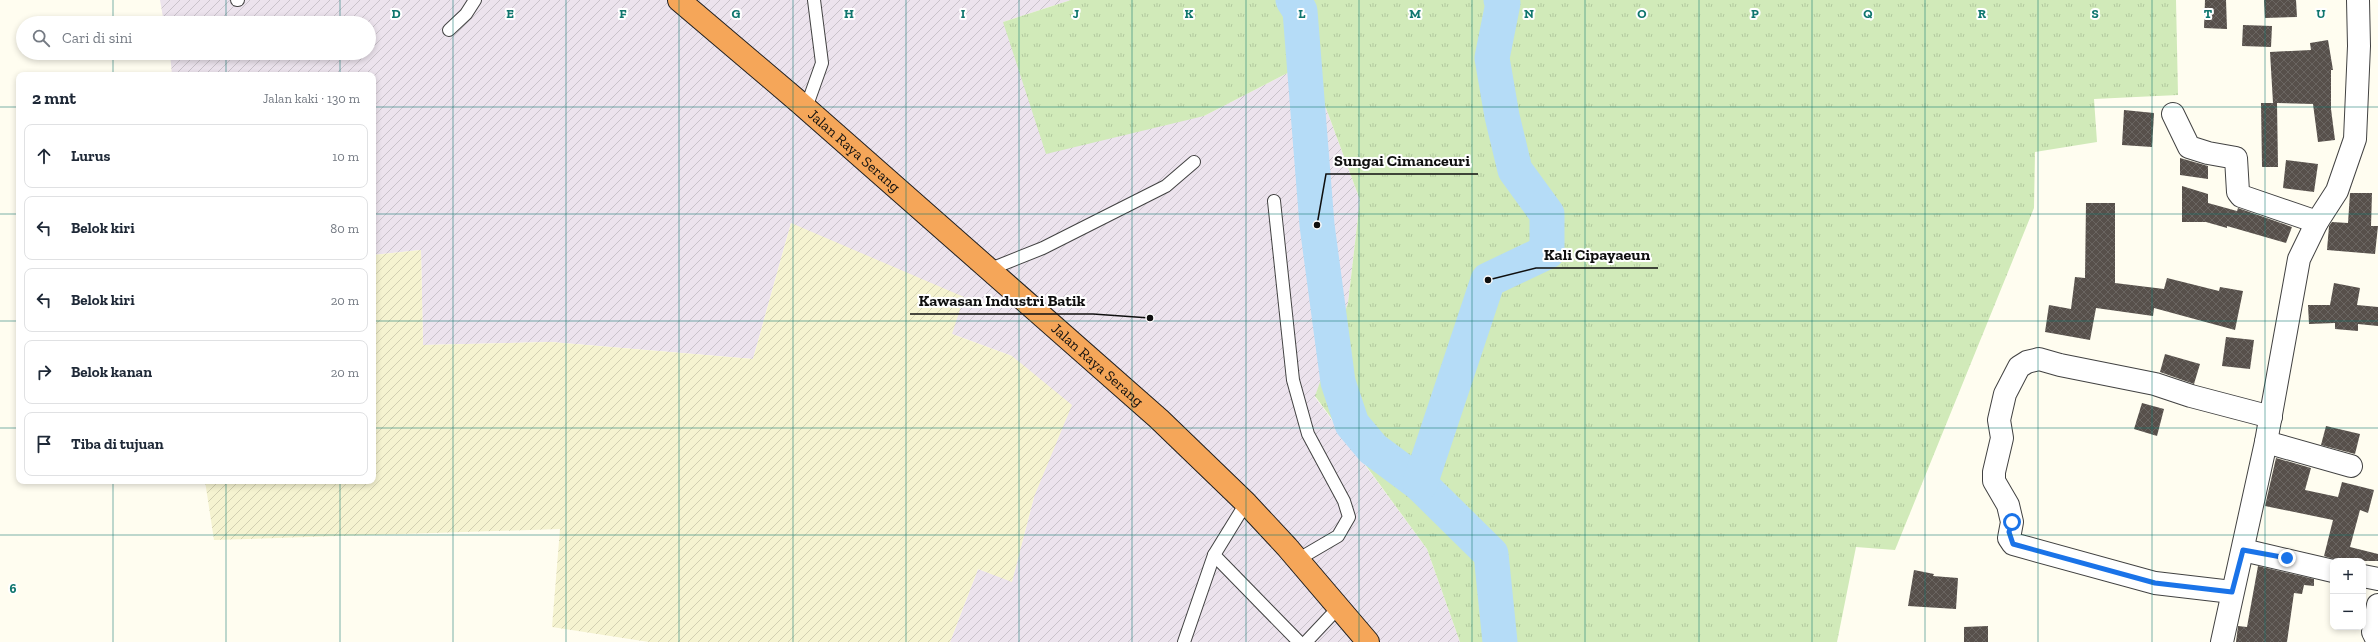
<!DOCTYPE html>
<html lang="id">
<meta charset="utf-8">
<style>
body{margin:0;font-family:"Zilla Slab",serif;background:#f6f6f7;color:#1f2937}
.controls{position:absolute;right:12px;bottom:12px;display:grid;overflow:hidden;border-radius:8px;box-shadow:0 2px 6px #0003}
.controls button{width:36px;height:36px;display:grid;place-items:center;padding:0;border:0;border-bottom:1px solid #e0e1e3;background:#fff;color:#1f2937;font:20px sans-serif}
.stop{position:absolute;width:12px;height:12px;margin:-9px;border:3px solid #1a73e8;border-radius:50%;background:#fff}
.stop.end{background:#1a73e8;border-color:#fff;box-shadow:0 1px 4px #0008}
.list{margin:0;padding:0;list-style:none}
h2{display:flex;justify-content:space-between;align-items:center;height:52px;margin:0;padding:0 16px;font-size:17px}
h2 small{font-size:13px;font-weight:400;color:#747a83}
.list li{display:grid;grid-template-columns:26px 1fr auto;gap:12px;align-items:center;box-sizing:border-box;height:64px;margin:0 8px 8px;padding:0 8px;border:1px solid #e0e1e3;border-radius:8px}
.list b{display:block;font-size:15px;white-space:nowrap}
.list em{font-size:13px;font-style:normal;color:#747a83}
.icon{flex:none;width:22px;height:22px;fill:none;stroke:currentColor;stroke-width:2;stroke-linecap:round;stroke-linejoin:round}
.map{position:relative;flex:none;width:2378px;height:642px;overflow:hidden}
.search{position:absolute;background:#fff;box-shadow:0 2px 6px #0003;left:16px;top:16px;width:360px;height:44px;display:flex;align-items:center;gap:10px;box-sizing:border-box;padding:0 14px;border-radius:22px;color:#747a83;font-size:15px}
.panel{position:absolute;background:#fff;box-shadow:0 2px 6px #0003;left:16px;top:72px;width:360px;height:412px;border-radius:8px}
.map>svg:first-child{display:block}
</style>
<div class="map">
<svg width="2378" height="642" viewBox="0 0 2378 642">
<defs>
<pattern id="industrial-furrows" width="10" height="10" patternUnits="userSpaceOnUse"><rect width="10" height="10" fill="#ece3ed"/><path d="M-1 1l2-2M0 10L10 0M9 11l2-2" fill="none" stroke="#c9c2ca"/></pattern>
<pattern id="farmland-furrows" width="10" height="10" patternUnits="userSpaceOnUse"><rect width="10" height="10" fill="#f5f3d0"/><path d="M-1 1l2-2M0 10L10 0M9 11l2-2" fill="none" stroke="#d1cfb1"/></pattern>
<pattern id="grass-tufts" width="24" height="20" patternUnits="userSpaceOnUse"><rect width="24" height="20" fill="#d1eab9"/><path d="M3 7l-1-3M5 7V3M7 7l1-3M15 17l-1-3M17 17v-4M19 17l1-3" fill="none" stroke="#b2c89e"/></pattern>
<pattern id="building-cross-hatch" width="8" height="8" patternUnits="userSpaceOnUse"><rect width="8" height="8" fill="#57504b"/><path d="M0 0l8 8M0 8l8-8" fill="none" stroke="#6a6561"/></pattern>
</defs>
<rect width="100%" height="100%" fill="#fffdf0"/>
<polygon fill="url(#industrial-furrows)" points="160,0 1071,0 1003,22 1204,116 1309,62 1360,200 1348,303 1315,397 1427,549 1460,642 950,642 978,569 1012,581 1034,497 1012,356 952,334 791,223 753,359 551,342 423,345 421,250 373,255 373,75 172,75 170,53 369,53 369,23 164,23"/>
<polygon fill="url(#farmland-furrows)" points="791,223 964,297 952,334 1012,356 1072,405 1034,497 1012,582 978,569 950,642 649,642 552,627 560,529 214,540 205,481 373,481 373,255 421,250 423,345 551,342 753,359"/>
<polygon fill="url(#grass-tufts)" points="1071,0 2176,0 2178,95 2094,99 2097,142 2035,152 2034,208 1895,550 1856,547 1837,642 1460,642 1427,549 1315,396 1348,303 1360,200 1309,62 1204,116 1046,154 1003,22"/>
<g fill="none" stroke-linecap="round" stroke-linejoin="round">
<g stroke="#b5dcf7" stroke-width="35">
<polyline points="1293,0 1300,11 1317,225 1338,382 1352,424 1373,449 1420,484 1491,554 1500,642"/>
<polyline points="1420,484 1488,280 1547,252 1547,214 1515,170 1502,116 1492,58 1503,3 1501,0"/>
</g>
</g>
<g fill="url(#building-cross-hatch)">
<polygon points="2205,0 2226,0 2227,29 2204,28"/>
<polygon points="2264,0 2296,0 2297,17 2265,18"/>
<polygon points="2243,25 2272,26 2271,47 2242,46"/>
<polygon points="2328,40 2333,70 2331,70 2331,109 2335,140 2318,142 2313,104 2277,103 2278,167 2262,167 2261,103 2273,103 2270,52 2311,50 2310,43"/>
<polygon points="2124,110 2154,113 2152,147 2122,145"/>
<polygon points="2180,158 2208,166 2208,179 2180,175"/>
<polygon points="2286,160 2318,164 2314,192 2283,188"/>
<polygon points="2182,186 2208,194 2208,203 2237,211 2238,208 2292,227 2286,243 2227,226 2227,228 2206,222 2182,222"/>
<polygon points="2350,193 2372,193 2371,226 2378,226 2375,254 2327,250 2329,226 2332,222 2348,223"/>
<polygon points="2086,203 2115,203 2115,283 2164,289 2167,278 2219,291 2220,287 2243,291 2235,330 2154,308 2153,316 2096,308 2090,340 2045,332 2049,305 2071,309 2075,277 2085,278"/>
<polygon points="2334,283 2360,288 2357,305 2378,307 2378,326 2358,324 2358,331 2335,329 2335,323 2309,324 2308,305 2330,305"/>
<polygon points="2226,337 2254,340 2250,369 2222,366"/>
<polygon points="2165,354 2200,364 2194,384 2160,372"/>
<polygon points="2142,403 2164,409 2157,436 2134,429"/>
<polygon points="2326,426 2360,434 2355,454 2321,445"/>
<polygon points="2276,458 2311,468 2305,490 2338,497 2342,482 2374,490 2368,513 2360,510 2350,547 2378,554 2378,561 2340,561 2324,556 2333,520 2265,506"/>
<polygon points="2258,566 2314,579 2314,586 2304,585 2302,594 2294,593 2287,642 2236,642 2238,626 2247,627"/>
<polygon points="1914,570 1934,574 1933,576 1958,578 1956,609 1908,606"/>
<polygon points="1988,626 1988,642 1964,642 1964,627"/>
</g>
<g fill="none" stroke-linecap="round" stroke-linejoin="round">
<g stroke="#424242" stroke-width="14">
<g id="lane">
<polyline points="237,0 238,0"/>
<polyline points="449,30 466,14 475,0"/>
<polyline points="806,108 822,63 814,0"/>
<polyline points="1274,201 1293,380 1308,434 1344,501 1349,517 1338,536 1297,560"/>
<polyline points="988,270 1043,248 1166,186 1194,162"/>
<polyline points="1214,555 1299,642"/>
<polyline points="1184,642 1214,555 1246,503"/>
<polyline points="1306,642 1338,608"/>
</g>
</g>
<g stroke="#424242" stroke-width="24">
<g id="street">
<polyline points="2173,114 2189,147 2208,153 2236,158 2238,192 2241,196 2317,222"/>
<polyline points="2266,442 2351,466"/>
<polyline points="2243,550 2333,571"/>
<polyline points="2363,576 2378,579"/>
<polyline points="2232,592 2155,583 2013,544 2009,538 2012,522 2008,505 1994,481 1994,472 2002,438 1999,420 2005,394 2019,367 2027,362 2039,359 2060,365 2155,384 2191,396 2271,417"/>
<polyline points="2222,642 2266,442 2299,259 2317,222 2337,191 2355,139 2359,46 2358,0"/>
<polyline points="2378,642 2373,632 2378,605"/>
</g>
</g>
<g stroke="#202020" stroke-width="24">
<g id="highway">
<path id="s1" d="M679,0L799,102L1159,419L1246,503L1287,547L1368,642"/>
</g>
</g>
<use href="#lane" stroke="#fff" stroke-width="12"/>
<use href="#street" stroke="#fff" stroke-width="22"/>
<use href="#highway" stroke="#f5a659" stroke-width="22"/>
</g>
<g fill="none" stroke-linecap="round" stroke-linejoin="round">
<polyline stroke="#1a73e8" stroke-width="5" points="2012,522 2009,532 2013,544 2155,583 2232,592 2243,550 2287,558"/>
</g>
<path fill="none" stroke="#0f766e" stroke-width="1" stroke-opacity="0.55" d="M113,0V23M226,0V23M340,0V23M453,0V642M566,0V642M679,0V642M793,0V642M906,0V642M1019,0V642M1132,0V642M1246,0V642M1359,0V642M1472,0V642M1585,0V642M1699,0V642M1812,0V642M1925,0V642M2038,0V642M2152,0V642M2265,0V642M113,53V75M226,53V75M340,53V75M0,107H19M373,107H2378M0,214H19M373,214H2378M0,321H19M373,321H2378M0,428H19M373,428H2378M113,481V642M226,481V642M340,481V642M0,535H2378"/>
<g text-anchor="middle" stroke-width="4" stroke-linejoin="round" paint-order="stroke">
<g font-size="15" fill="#0f0f0f" stroke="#fff">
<text dy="5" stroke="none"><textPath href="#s1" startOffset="231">Jalan Raya Serang</textPath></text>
<text dy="5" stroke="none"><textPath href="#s1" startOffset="555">Jalan Raya Serang</textPath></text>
</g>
</g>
<g font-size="13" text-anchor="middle" font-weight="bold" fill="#0f766e" stroke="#fff" stroke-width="4" stroke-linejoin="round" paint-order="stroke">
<text x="396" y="18">D</text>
<text x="510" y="18">E</text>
<text x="623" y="18">F</text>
<text x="736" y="18">G</text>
<text x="849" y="18">H</text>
<text x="963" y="18">I</text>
<text x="1076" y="18">J</text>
<text x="1189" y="18">K</text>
<text x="1302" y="18">L</text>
<text x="1415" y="18">M</text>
<text x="1529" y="18">N</text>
<text x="1642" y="18">O</text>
<text x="1755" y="18">P</text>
<text x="1868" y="18">Q</text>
<text x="1982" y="18">R</text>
<text x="2095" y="18">S</text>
<text x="2208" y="18">T</text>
<text x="2321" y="18">U</text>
<text x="13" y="593">6</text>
</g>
<path fill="none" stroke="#0f0f0f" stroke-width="1.5" d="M1317 225L1326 174H1478M1488 280L1536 268H1658M1150 318L1093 314H910"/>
<g fill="#0f0f0f" stroke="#fff" stroke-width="1.5">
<circle cx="1317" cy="225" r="4"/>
<circle cx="1488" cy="280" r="4"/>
<circle cx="1150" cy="318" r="4"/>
</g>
<g font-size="16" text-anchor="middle" font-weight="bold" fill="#0f0f0f" stroke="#fff" stroke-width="4" stroke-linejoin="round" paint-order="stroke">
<text x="1402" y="166">Sungai Cimanceuri</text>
<text x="1597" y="260">Kali Cipayaeun</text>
<text x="1002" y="306">Kawasan Industri Batik</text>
</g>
</svg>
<div class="controls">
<button>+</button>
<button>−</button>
</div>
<div class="stop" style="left:2012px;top:522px"></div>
<div class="stop end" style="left:2287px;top:558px"></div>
<div class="search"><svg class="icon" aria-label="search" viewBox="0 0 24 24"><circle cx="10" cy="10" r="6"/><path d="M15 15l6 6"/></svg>Cari di sini</div>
<section class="panel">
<h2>2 mnt<small>Jalan kaki · 130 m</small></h2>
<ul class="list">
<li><svg class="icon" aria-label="ahead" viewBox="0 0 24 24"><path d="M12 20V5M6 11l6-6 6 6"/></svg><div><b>Lurus</b></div><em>10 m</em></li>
<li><svg class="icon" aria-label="left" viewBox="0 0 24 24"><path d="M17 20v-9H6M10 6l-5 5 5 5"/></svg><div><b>Belok kiri</b></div><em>80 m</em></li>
<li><svg class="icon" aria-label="left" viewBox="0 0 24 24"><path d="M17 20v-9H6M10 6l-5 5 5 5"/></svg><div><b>Belok kiri</b></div><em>20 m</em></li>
<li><svg class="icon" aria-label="right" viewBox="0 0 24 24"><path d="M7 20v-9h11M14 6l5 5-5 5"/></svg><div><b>Belok kanan</b></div><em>20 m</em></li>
<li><svg class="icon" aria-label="arrive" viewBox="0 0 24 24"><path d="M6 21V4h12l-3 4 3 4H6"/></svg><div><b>Tiba di tujuan</b></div></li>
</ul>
</section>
</div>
